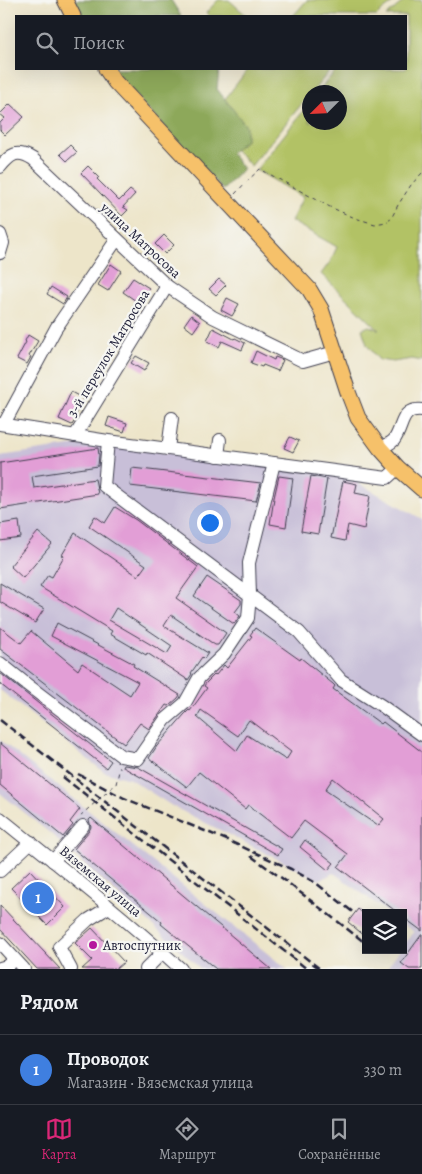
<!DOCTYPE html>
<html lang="ru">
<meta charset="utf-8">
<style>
body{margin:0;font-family:Alegreya,serif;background:#20242c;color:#f1f3f6}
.controls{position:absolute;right:15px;bottom:15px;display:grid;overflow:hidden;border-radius:0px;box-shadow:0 5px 20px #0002}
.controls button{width:45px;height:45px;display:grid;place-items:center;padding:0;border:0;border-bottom:1px solid #363941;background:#171b24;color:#f1f3f6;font:25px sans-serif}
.compass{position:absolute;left:302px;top:85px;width:45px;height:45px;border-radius:50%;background:#171b24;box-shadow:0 5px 20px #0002;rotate:246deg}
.you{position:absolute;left:209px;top:522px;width:18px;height:18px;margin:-12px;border:4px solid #fff;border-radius:50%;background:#1a73e8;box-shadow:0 0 0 8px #1a73e833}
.badge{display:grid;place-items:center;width:32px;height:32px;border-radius:50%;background:#db2777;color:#fff;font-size:16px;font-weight:700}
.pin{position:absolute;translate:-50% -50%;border:2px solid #fff;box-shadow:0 1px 5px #0006}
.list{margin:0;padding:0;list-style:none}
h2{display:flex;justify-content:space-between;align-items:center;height:65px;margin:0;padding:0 20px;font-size:21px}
h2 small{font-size:16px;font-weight:400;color:#9ea1a6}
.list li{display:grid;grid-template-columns:32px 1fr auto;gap:15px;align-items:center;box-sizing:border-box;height:70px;padding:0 20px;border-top:1px solid #363941}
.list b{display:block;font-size:19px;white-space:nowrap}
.list p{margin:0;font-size:16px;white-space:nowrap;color:#9ea1a6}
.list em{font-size:16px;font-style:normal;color:#9ea1a6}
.icon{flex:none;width:28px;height:28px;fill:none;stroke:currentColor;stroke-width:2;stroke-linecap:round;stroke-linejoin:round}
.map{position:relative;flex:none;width:422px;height:969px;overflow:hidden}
.search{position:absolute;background:#171b24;box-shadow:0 5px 20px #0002;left:15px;right:15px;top:15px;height:55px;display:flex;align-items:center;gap:12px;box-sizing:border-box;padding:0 18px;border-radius:0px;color:#9ea1a6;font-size:19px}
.sheet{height:135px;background:#171b24}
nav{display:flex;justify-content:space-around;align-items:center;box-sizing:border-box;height:70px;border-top:1px solid #363941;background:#171b24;font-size:14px;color:#9ea1a6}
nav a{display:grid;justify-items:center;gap:2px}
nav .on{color:#db2777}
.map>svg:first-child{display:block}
</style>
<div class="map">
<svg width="422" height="969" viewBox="0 0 422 969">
<rect width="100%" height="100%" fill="#f6f6f2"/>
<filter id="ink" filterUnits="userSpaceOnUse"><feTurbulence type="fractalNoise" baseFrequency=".02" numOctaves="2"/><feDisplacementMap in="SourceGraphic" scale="10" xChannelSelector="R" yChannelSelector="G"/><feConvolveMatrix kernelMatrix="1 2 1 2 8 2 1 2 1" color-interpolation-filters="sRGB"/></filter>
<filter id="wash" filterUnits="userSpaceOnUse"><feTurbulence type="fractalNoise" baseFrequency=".0096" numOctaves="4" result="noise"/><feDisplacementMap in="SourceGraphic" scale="20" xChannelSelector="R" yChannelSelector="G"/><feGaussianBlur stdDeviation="1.12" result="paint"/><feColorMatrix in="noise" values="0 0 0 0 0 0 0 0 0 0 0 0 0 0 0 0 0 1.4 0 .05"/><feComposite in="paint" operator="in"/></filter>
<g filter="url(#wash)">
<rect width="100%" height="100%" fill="#ede5c9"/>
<g fill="#c8bfd8">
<polygon points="91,443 344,475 422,519 422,969 386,969 400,950 403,950 403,946 414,932 403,924 403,913 389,913 334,873 319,880 172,806 130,779 104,772 0,690 0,456"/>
<polygon points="0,740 287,969 201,969 51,834 0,793"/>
</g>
<g fill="#b2c265" stroke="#6a7250">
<polygon points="218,0 229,0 247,16 210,16 206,13"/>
<polygon points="307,0 397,0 383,10 377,16 293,16"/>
<polygon points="405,0 422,0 422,361 412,359 393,362 379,360 367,345 362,329 369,326 379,330 321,274 330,262 337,247 291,221 303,197 256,170 309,104 310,122 340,122 340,92 318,92 337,69 406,69 406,16 386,16"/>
<polygon points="248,69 331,69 312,92 310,92 309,95 251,166 208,121"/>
</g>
<g fill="#8da85a" stroke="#58654a">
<polygon points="72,0 171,0 181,16 80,16"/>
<polygon points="113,69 218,69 219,70 217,89 246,126 246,140 231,153 243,169 223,190 123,83"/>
</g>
<g id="blocks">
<g fill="#e29ed6" fill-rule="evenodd">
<polygon points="10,104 24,117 5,135 0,130 0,123 5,118 0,114"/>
<polygon points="70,145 77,152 67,161 60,154"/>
<polygon points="88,166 99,177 97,179 119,201 130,190 135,194 123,207 128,210 122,216 81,173"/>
<polygon points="164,235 174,245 165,254 155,244"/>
<polygon points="111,264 121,271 108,291 98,285"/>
<polygon points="133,278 149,288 139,303 123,292"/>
<polygon points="219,279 226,285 216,295 209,289"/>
<polygon points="51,287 67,297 63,304 47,294"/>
<polygon points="227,298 239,304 232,316 221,310"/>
<polygon points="191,315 200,322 193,332 184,325"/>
<polygon points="213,328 234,339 235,338 245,343 242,350 222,341 219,347 207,341"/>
<polygon points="28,335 38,341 29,356 31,357 27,364 17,359 26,342 25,341"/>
<polygon points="256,351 274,360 275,357 283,360 278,371 263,365 262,367 251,363"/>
<polygon points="136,356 149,363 144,371 131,363"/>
<polygon points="71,392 84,399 75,416 77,417 72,425 59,419"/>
<polygon points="109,417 127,423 124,432 106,426"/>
<polygon points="290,437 299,441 293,452 284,448"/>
<polygon points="98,448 99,455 98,466 32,476 34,488 95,479 98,494 0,509 0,463"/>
<polygon points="132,468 261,483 256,501 130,486"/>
<polygon points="279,476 293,478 286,527 270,524 274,498"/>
<polygon points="311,476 327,479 318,534 301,531"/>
<polygon points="343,481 357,484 355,493 370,496 364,529 348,525 345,541 331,538"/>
<path d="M115,507L136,520L198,567L176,598L226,633L218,645H215L171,615L164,626L208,653L204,659L202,657L191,673L192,674L188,680L147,653L146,655L110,634L112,631L40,587L48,575L52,577L64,556L62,555L75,533L138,576L146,565L89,526L95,516L105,523ZM116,608L172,646L167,654L109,620Z"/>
<polygon points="19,521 21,538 0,541 0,524"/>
<polygon points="38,532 52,544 23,578 10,566"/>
<polygon points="207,577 241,600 241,604 235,612 240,616 234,624 194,596"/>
<polygon points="0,583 44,609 35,623 0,602"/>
<polygon points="57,623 134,664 133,666 180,695 178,698 169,706 166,705 149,729 140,723 124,744 0,649 0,627 21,643 31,631 78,670 82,663 130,695 138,682 51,636"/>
<path d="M255,628L300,660L301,658L333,684L335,686L333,689L381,724L383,722L422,752V931L403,917V913H398L338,867L348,854L304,821L291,838L248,805L245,809L199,772L187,787L149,758L157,746L184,715L189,710L190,711L207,688L204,686L206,683L215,674L216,675L224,665L227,668L252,636L250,635ZM201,710L238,736L249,720L291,752L286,760L247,735L237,751L197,717ZM333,778L384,819L378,826L325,790Z"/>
<polygon points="0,673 111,761 106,768 0,684"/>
<polygon points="0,743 80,809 70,822 73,825 63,837 0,785"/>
<polygon points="124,765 138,767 282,849 278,855 123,767"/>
<polygon points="91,818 271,969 216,969 161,924 162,922 74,849 89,831 91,827 89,820"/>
<polygon points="305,840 334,863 328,870 300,847"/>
<polygon points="30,870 65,907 47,925 11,888"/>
<polygon points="0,905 60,969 37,969 0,929"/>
<polygon points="358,909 366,916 366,937 348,922"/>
<polygon points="92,928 124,962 116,969 82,969 92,960 75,943"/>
<polygon points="422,934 422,969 409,969 401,963"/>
</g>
</g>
</g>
<g filter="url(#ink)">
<use href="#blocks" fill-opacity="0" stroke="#403f50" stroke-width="1"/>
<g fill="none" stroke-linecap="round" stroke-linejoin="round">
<g stroke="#403f50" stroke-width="14">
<g id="minor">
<path d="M0,167C11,154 17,149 33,159L167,286L213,317L303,361L335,352"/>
<polyline points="0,234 3,243 0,253"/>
<polyline points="0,424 108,441 387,478 398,468"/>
<polyline points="4,424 56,328 117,239"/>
<polyline points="75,436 167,286"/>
<polyline points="108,441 104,486 299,632 341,680 382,706 422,735"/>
<path d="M380,448C385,446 391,443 394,440C404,426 400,408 422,410"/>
<polyline points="168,449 172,418"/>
<polyline points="218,456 220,440"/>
<polyline points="0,663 25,683 121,756 138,759 165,720 185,703 199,678 224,654 248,618 250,595 249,563 274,463"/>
<path d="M0,818C61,867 123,916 181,969"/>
<polyline points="53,861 83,826"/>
<polyline points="0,871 31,842"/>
<polyline points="0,943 24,969"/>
<polyline points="0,968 7,966 14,959"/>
<polyline points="71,969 59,947 88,920 109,907"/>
<polyline points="146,969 163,952"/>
</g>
</g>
<g stroke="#403f50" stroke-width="17">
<g id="major">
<polyline points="65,0 73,16"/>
<polyline points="106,69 115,82 309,289 321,309 348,392 358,418 380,448 398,468 422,489"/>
</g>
</g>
<g stroke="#403f50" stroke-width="1" stroke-dasharray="4 4" stroke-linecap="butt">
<polyline points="235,194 246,182 260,169 330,207 355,218 375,224 386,222 391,219 398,205 411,185 422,173"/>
<polyline points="80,816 116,784 120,767"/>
</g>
<use href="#minor" stroke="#fff" stroke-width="12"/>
<use href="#major" stroke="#f6c16b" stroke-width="15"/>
<g stroke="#22223b" stroke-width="2.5" stroke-dasharray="8 4" stroke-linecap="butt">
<polyline points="0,720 320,969"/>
<polyline points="78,774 124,798 227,840 291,869 316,883 354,913"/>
<polyline points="63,777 307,969"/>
<polyline points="251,856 283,879 364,942"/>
</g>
</g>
</g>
<circle fill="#b5179e" stroke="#f6f6f2" stroke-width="2" cx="93" cy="945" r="5"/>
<g text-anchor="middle" stroke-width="4.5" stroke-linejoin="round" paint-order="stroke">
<g font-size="14" fill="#22223b" stroke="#f6f6f2">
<text transform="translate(141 240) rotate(43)" y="5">улица Матросова</text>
<text transform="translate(108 353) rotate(-59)" y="5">3-й переулок Матросова</text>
<text transform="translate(101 881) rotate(40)" y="5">Вяземская улица</text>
</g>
<g font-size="14" fill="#22223b" stroke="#f6f6f2" text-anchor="start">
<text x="103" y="950">Автоспутник</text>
</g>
</g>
</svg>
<div class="controls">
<button><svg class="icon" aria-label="layers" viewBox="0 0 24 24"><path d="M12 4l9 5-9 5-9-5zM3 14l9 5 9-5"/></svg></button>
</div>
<svg class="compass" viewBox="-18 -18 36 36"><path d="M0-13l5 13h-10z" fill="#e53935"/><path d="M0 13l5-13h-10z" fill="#9ea1a6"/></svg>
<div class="you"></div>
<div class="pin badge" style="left:38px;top:898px;background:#3f7fe0">1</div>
<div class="search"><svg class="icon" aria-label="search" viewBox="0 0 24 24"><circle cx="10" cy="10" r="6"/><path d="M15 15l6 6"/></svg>Поиск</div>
</div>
<section class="sheet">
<h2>Рядом<small></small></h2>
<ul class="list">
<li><span class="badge" style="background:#3f7fe0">1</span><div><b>Проводок</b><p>Магазин · Вяземская улица</p></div><em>330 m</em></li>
</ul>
</section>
<nav>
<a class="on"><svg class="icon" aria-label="map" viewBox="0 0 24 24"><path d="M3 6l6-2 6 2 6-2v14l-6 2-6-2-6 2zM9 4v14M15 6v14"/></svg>Карта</a>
<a><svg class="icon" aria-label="directions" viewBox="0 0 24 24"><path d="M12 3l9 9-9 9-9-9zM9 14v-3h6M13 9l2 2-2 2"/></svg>Маршрут</a>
<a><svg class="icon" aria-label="saved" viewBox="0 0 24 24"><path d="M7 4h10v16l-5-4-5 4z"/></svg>Сохранённые</a>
</nav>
